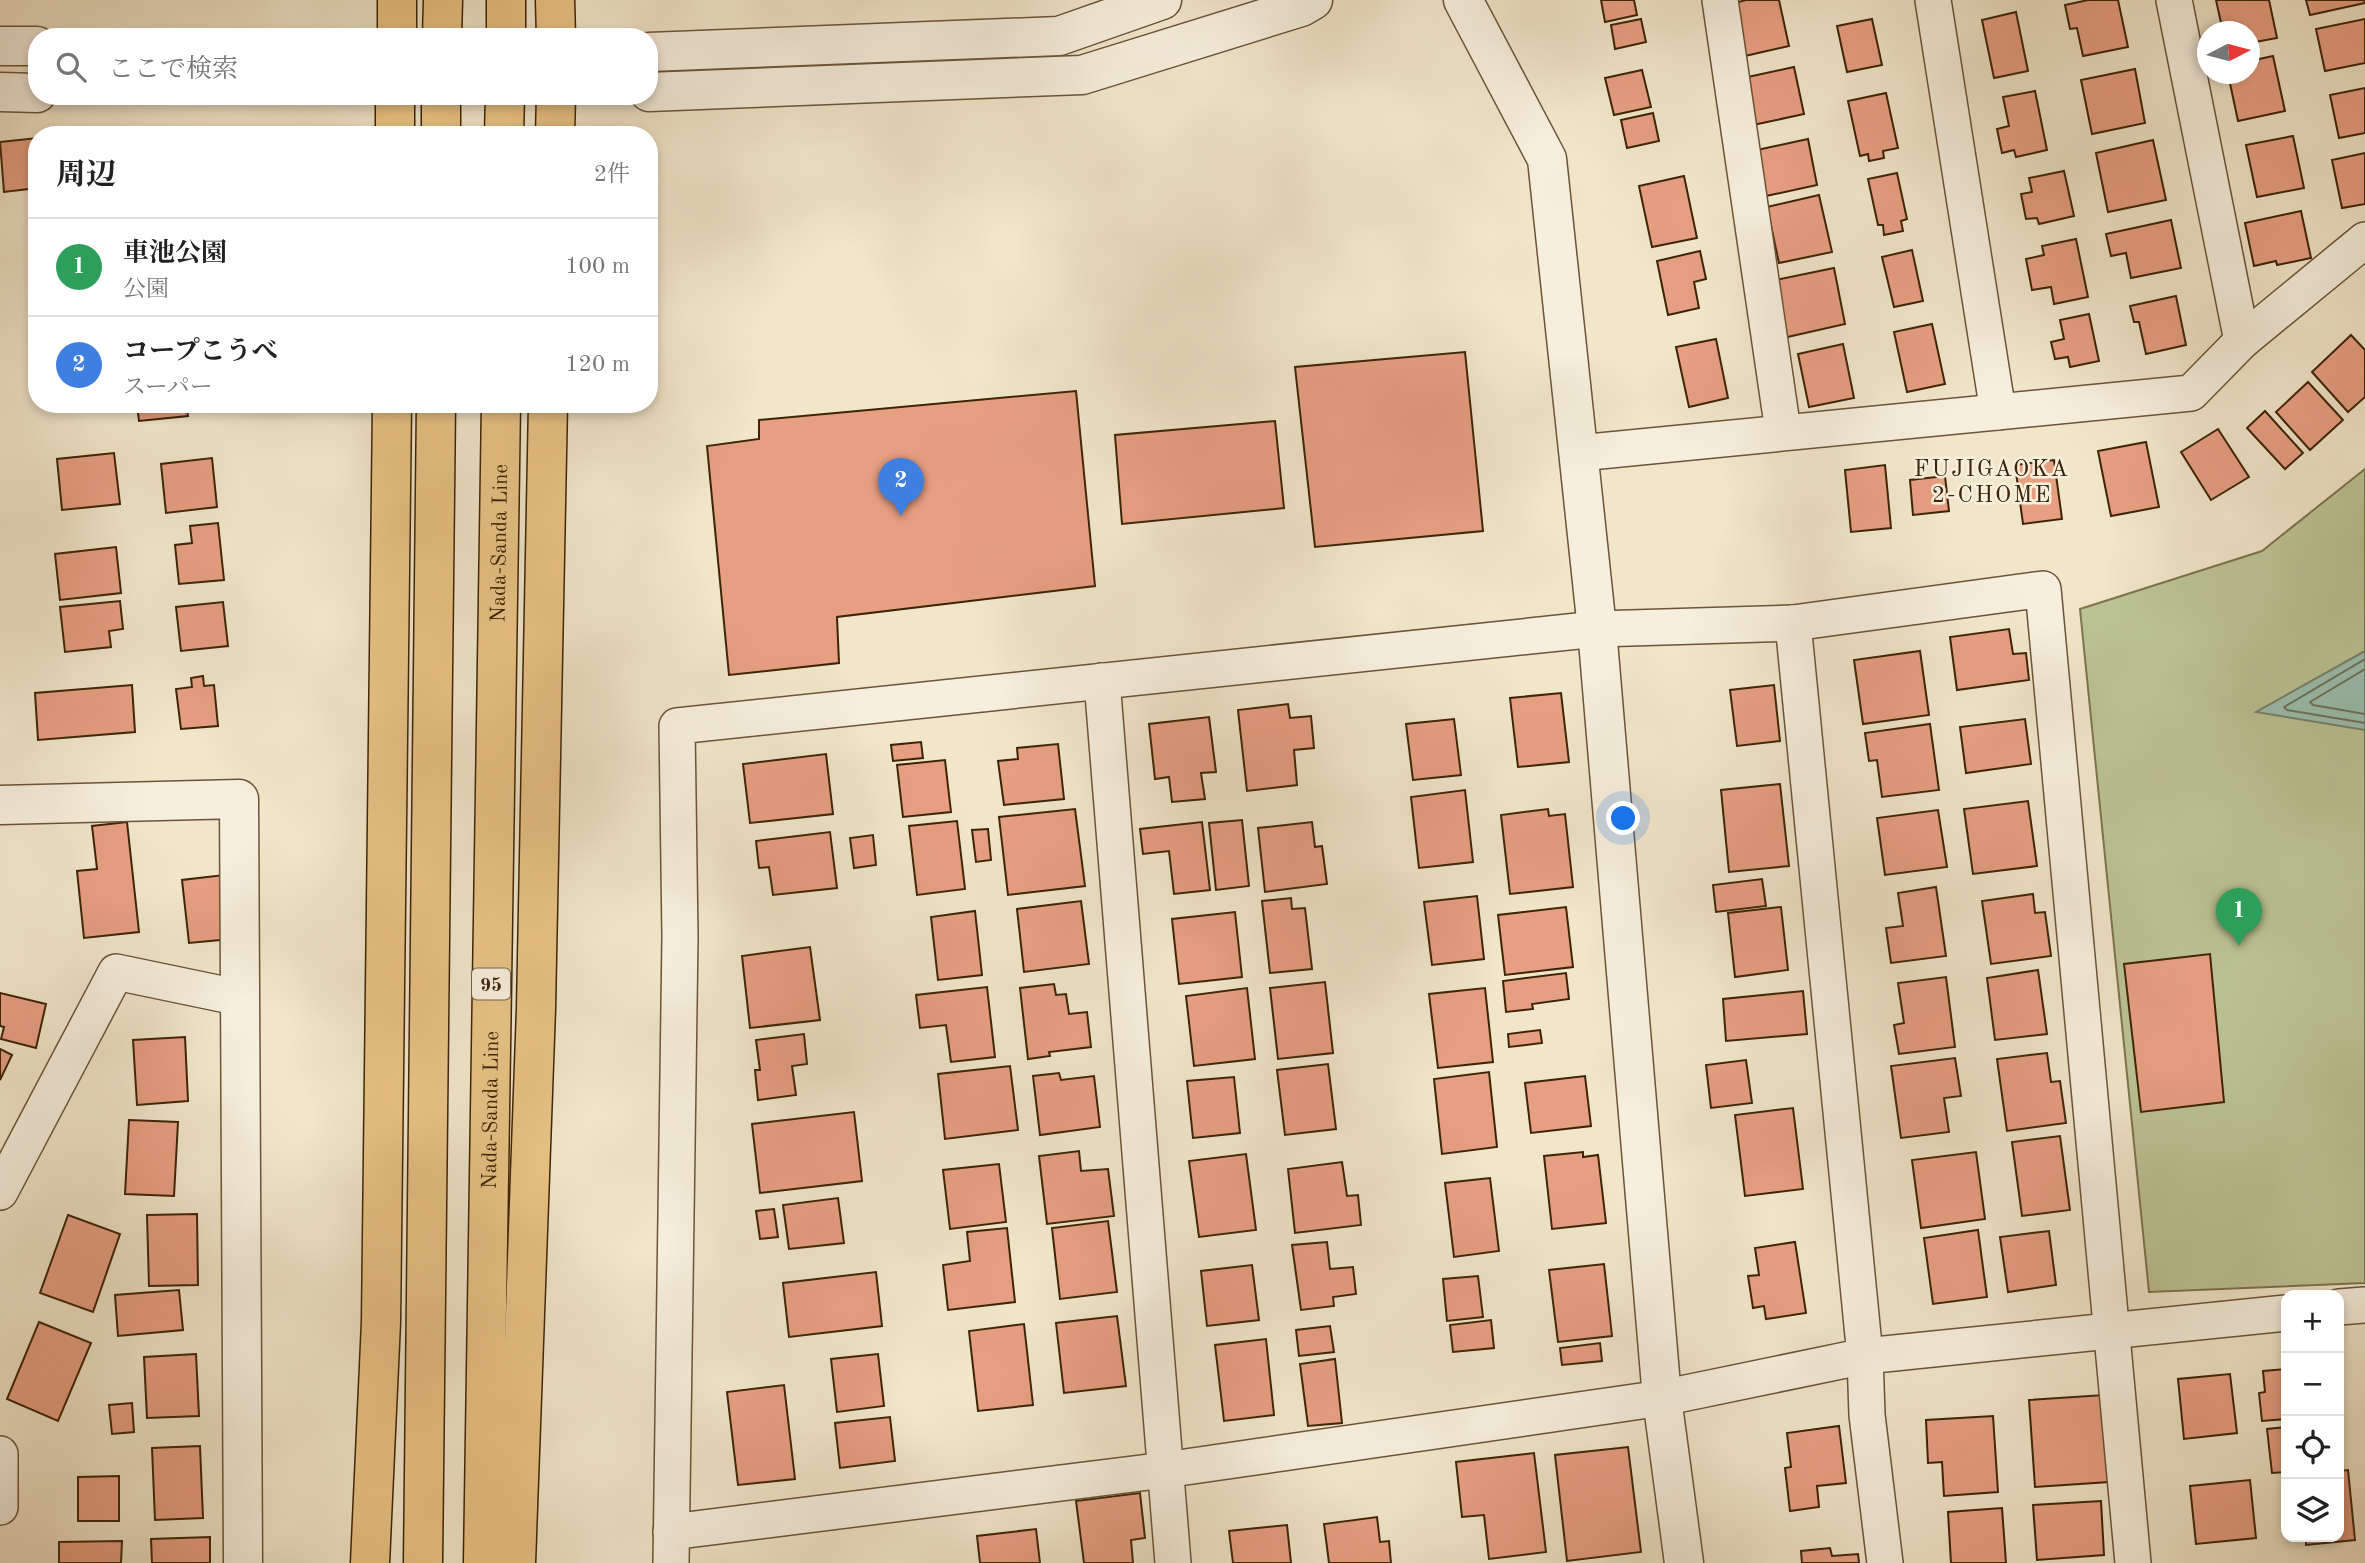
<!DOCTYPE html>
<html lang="ja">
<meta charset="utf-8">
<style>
body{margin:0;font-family:"Old Standard TT","Noto Serif JP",serif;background:#f6f6f6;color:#222}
.controls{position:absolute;right:21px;bottom:21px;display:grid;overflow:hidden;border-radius:14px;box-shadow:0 4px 10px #0003}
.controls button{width:63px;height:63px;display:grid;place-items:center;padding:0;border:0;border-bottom:2px solid #e0e0e0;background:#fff;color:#222;font:35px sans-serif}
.compass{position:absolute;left:2197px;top:21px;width:63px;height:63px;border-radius:50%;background:#fff;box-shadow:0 4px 10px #0003;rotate:84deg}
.you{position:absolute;left:1624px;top:819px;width:24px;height:24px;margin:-18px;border:5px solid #fff;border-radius:50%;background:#1a73e8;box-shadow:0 0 0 10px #1a73e833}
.badge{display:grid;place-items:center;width:46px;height:46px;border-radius:50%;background:#db2777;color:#fff;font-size:23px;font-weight:700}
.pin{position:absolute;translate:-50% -58px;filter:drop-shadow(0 2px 4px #0008)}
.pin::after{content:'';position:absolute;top:37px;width:24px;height:21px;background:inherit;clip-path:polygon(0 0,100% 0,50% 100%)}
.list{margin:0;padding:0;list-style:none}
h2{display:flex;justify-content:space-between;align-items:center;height:91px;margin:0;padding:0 28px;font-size:30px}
h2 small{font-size:23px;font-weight:400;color:#767676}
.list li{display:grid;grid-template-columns:46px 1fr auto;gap:21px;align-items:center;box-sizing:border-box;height:98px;padding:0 28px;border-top:2px solid #e0e0e0}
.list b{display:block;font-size:26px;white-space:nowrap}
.list p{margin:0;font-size:23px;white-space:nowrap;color:#767676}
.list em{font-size:23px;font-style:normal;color:#767676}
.icon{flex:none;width:38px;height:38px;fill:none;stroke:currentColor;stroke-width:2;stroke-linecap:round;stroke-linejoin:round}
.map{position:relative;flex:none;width:2365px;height:1563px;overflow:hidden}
.search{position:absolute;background:#fff;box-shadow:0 4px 10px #0003;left:28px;top:28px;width:630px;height:77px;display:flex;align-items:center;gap:18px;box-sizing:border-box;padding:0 24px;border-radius:28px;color:#767676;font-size:26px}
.panel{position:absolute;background:#fff;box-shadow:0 4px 10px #0003;left:28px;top:126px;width:630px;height:287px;border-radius:28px}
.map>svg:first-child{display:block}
</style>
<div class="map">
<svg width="2365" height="1563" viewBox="0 0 2365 1563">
<rect width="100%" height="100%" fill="#f1e6ca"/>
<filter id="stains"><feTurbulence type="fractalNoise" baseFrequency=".00286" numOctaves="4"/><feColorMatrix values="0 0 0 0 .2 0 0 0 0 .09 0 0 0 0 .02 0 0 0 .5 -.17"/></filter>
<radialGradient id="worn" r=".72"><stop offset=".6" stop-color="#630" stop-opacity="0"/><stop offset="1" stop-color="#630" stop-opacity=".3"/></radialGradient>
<polygon fill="#bcc495" stroke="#7d744e" stroke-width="2" points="2365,469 2365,1283 2149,1292 2080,609 2262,551"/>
<polygon fill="#9bc0b2" stroke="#76826e" stroke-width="2" points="2365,651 2365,730 2256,712"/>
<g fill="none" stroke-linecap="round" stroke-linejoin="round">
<g stroke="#6c725c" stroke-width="2">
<polyline points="2365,659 2284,707 2287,710 2365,723"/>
<polyline points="2365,669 2310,702 2313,705 2365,714"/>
</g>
</g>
<g fill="#e79f82" stroke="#3e2407" stroke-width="2">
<polygon points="1601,0 1634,0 1637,15 1605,22"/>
<polygon points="1746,0 1779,0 1789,46 1745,56 1735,3"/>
<polygon points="2088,0 2118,0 2128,47 2083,56 2077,28 2070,29 2065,5"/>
<polygon points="2216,0 2269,0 2277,38 2250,43 2250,32 2223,32"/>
<polygon points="2306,0 2364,0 2365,3 2310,15"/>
<polygon points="2016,12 2028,71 1994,78 1982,20"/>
<polygon points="1641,19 1646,42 1615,49 1611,25"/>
<polygon points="1872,19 1882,65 1847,72 1837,26"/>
<polygon points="2365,19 2365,63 2325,71 2316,29"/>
<polygon points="2273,56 2285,111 2238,121 2228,74 2250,74 2250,61"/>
<polygon points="1794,67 1804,114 1753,125 1743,78"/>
<polygon points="2135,69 2145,123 2092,134 2081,80"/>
<polygon points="1642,70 1651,107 1614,115 1605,78"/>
<polygon points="2365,88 2365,133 2339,138 2330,95"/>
<polygon points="2035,91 2047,150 2016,157 2014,150 2002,153 1997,129 2009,126 2003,97"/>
<polygon points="1886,93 1898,148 1883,151 1884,158 1869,161 1868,154 1860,156 1848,101"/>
<polygon points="1653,113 1659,141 1627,148 1621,120"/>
<polygon points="2293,136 2304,188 2257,197 2246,145"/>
<polygon points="37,138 37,188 4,192 0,142"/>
<polygon points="1808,139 1817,185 1766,196 1757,150"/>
<polygon points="2153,140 2166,200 2108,212 2096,153"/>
<polygon points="2365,153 2365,204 2342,208 2332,160"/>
<polygon points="2064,171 2074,216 2039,224 2037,218 2026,219 2021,194 2032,192 2029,178"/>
<polygon points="1897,173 1907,219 1901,221 1903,231 1884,235 1883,225 1878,225 1868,179"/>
<polygon points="1684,176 1697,238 1652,247 1639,186"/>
<polygon points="1819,195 1832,252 1779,263 1767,207"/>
<polygon points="2301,211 2311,258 2277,265 2276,261 2254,266 2245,223"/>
<polygon points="2171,220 2181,268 2131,278 2126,253 2111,256 2106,234"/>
<polygon points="2076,239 2088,297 2054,304 2051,287 2032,290 2026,259 2044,255 2042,246"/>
<polygon points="1912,250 1923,301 1894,307 1882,257"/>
<polygon points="1700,251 1706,279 1694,282 1699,308 1668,315 1657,261"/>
<polygon points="1834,268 1845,324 1783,338 1771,281"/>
<polygon points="2176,296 2186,345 2146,354 2139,322 2134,322 2130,306"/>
<polygon points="2089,314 2099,361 2070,367 2068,357 2055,359 2051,342 2064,339 2060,320"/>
<polygon points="1932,324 1945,384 1907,392 1894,332"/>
<polygon points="2351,335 2365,350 2365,397 2348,412 2312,372"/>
<polygon points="1716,339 1728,398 1689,407 1676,347"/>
<polygon points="1843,344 1854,398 1809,407 1798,354"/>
<polygon points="1465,352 1483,531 1315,547 1295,367"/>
<polygon points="2308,382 2343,420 2310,450 2276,412"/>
<polygon points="1076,391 1095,586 837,617 839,663 729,675 707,446 759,439 759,420"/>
<polygon points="137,404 186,404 188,416 139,421"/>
<polygon points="2265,411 2303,453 2285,469 2247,428"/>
<polygon points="1275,421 1284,508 1122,524 1115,435"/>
<polygon points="2218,429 2249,477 2211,500 2181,452"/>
<polygon points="2146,442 2159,507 2111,516 2098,451"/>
<polygon points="114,453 120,504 62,510 57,459"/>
<polygon points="212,458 217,507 166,513 161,464"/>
<polygon points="2054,460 2062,519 2023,524 2015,465"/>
<polygon points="1885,465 1891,528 1851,532 1845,470"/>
<polygon points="1945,476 1949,511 1913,515 1910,480"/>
<polygon points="218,523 224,580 179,584 175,545 192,543 190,526"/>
<polygon points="116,547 121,593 60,600 55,554"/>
<polygon points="120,601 123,629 109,631 111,647 65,652 60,607"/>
<polygon points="223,602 228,646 181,651 176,607"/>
<polygon points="2009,629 2013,654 2026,653 2029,680 1957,690 1950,637"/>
<polygon points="1920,651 1929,715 1863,724 1854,660"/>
<polygon points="203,676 204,686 214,685 218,726 181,729 176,689 192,687 191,678"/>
<polygon points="132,685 135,732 38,740 35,693"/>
<polygon points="1774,685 1780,741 1737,746 1730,690"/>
<polygon points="1561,693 1569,762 1518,767 1510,698"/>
<polygon points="1288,704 1290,718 1311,716 1314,748 1294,750 1297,785 1247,791 1238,710"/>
<polygon points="1209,717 1216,772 1201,773 1205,799 1172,802 1169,777 1155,779 1149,724"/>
<polygon points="1454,719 1461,775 1413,780 1406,724"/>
<polygon points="2025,719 2031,764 1966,773 1960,727"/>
<polygon points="1930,724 1939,790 1882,797 1877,760 1869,761 1865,733"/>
<polygon points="921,742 923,758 893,761 891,745"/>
<polygon points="1058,744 1064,799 1004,805 998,761 1018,759 1017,748"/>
<polygon points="826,754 833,814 750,823 743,764"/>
<polygon points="945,760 951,812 903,817 897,765"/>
<polygon points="1780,784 1789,866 1729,872 1721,790"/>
<polygon points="1465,790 1473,862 1419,868 1411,797"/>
<polygon points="2028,801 2037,866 1973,874 1964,809"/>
<polygon points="1075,809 1085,886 1008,895 999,817"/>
<polygon points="1548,809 1549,816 1565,814 1573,887 1510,894 1501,815"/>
<polygon points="1938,810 1947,867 1885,875 1877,818"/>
<polygon points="1242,820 1249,886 1216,890 1209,823"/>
<polygon points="957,821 965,889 917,895 909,826"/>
<polygon points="127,822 139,932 84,938 77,871 97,869 92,826"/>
<polygon points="1202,822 1210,890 1174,894 1169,851 1143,854 1140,829"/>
<polygon points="1312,822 1315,847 1322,846 1327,884 1265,892 1258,828"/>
<polygon points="988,829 991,860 976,862 972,830"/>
<polygon points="830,832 837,888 773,895 769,867 759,868 756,841"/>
<polygon points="873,835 876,865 854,868 850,838"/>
<polygon points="224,875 231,939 189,943 182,880"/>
<polygon points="1762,879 1766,906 1716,912 1713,885"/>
<polygon points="1936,887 1946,956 1891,963 1886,928 1903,926 1898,893"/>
<polygon points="2033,894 2035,913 2045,912 2051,956 1991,964 1982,901"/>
<polygon points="1477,896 1484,959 1432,965 1424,902"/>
<polygon points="1291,898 1292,909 1305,908 1312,969 1270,973 1262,901"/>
<polygon points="1081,901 1089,964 1024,972 1017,909"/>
<polygon points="1566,907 1573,967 1505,975 1498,915"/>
<polygon points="1781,907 1788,970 1735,977 1728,913"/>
<polygon points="975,911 982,975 938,980 931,917"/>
<polygon points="1235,912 1242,977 1179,984 1172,919"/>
<polygon points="810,947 820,1020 750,1028 742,956"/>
<polygon points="2210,954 2224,1102 2141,1112 2124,964"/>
<polygon points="2038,970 2047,1034 1995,1040 1987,978"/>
<polygon points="1566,973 1569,999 1532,1004 1533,1009 1506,1012 1503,981"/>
<polygon points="1946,977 1955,1047 1899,1054 1894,1025 1904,1023 1898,983"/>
<polygon points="1325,982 1333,1053 1278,1059 1270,988"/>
<polygon points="1054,984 1056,995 1066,994 1069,1014 1087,1012 1091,1047 1049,1052 1050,1056 1028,1059 1020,988"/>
<polygon points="987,987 995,1057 951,1062 946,1025 920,1028 916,995"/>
<polygon points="1247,988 1255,1059 1194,1066 1186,996"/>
<polygon points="1485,988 1493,1062 1438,1068 1429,994"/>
<polygon points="1803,991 1807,1034 1726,1041 1723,999"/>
<polygon points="0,993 46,1004 36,1048 1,1039 4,1027 0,1026"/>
<polygon points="1540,1030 1542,1043 1509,1047 1508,1034"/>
<polygon points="804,1034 807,1064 792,1066 796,1095 758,1100 755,1070 760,1070 756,1040"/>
<polygon points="185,1037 188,1101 137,1105 133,1040"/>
<polygon points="0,1049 12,1055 0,1080"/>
<polygon points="2047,1053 2051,1082 2060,1081 2066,1123 2007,1131 1997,1059"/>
<polygon points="1955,1058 1961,1096 1944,1098 1949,1132 1901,1138 1891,1066"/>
<polygon points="1746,1060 1752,1103 1711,1108 1706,1065"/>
<polygon points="1328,1064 1336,1129 1285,1135 1277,1070"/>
<polygon points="1010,1066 1018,1130 945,1139 938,1074"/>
<polygon points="1489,1072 1497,1147 1442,1154 1434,1079"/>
<polygon points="1059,1073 1061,1080 1094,1076 1100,1127 1040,1135 1033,1076"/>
<polygon points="1585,1076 1591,1126 1531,1133 1525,1083"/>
<polygon points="1234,1077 1240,1133 1193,1138 1187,1081"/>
<polygon points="1793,1108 1803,1189 1745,1196 1735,1115"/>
<polygon points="854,1112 862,1181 760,1193 752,1124"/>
<polygon points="129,1120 178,1122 174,1196 125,1194"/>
<polygon points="2060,1136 2070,1210 2022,1216 2012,1142"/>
<polygon points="1079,1151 1081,1171 1108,1169 1114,1216 1047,1224 1039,1156"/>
<polygon points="1583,1152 1583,1157 1598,1155 1606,1223 1552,1229 1544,1156"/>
<polygon points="1976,1152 1985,1219 1921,1228 1912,1160"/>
<polygon points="1246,1154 1256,1230 1199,1237 1189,1161"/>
<polygon points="1342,1162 1347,1196 1358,1195 1361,1225 1295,1233 1288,1169"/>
<polygon points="999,1164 1006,1222 950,1229 943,1170"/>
<polygon points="1490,1178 1499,1251 1454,1257 1445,1183"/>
<polygon points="838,1198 844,1243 789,1249 783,1205"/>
<polygon points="774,1209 778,1237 760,1239 756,1211"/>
<polygon points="197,1214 198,1285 149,1286 147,1215"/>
<polygon points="68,1215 120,1234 93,1312 40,1293"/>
<polygon points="1108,1221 1117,1292 1060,1299 1052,1228"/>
<polygon points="1007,1228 1015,1302 948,1310 943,1265 970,1261 967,1232"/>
<polygon points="1978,1230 1987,1297 1933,1304 1924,1238"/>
<polygon points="2049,1231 2056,1285 2008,1292 2000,1237"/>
<polygon points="1327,1242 1330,1269 1353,1267 1356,1294 1333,1297 1334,1306 1301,1310 1292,1245"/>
<polygon points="1795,1242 1806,1313 1766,1319 1764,1306 1753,1308 1748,1276 1759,1275 1755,1248"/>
<polygon points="1604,1264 1612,1336 1558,1342 1549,1270"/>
<polygon points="1252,1265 1259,1320 1207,1326 1201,1271"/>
<polygon points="876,1272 882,1326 789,1337 783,1283"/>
<polygon points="1478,1276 1483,1317 1447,1321 1443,1279"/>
<polygon points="179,1290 183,1330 118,1336 115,1295"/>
<polygon points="1117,1316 1126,1386 1064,1393 1056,1323"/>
<polygon points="1491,1320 1494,1348 1453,1352 1450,1325"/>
<polygon points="39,1322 91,1343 58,1421 7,1399"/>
<polygon points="1024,1324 1033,1405 978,1411 969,1331"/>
<polygon points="1330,1326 1334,1352 1299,1356 1296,1330"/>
<polygon points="1266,1339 1274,1415 1224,1421 1215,1345"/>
<polygon points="1600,1343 1602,1361 1562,1365 1560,1348"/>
<polygon points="196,1354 199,1416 147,1418 144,1357"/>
<polygon points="878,1354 884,1406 837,1412 831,1359"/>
<polygon points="1335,1359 1342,1423 1308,1426 1300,1364"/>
<polygon points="2286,1369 2286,1419 2262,1421 2259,1393 2265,1392 2263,1371"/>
<polygon points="2230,1374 2237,1433 2184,1439 2178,1379"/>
<polygon points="784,1385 795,1479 738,1485 727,1392"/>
<polygon points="2104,1395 2109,1482 2035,1487 2029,1400"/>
<polygon points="132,1403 134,1432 112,1434 109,1405"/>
<polygon points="1993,1416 1998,1492 1944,1496 1942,1462 1928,1463 1926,1420"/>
<polygon points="890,1417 895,1461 840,1468 835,1423"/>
<polygon points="2339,1421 2343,1454 2339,1454"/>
<polygon points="1839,1426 1846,1483 1817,1486 1819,1507 1790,1511 1785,1468 1791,1467 1787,1433"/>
<polygon points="2286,1427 2286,1472 2272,1473 2267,1429"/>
<polygon points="200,1446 203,1518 155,1520 152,1448"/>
<polygon points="1628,1447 1641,1552 1567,1561 1555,1455"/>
<polygon points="1534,1453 1546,1552 1489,1559 1484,1515 1462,1517 1456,1462"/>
<polygon points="2348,1470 2355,1540 2306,1545 2306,1537 2339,1537 2339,1471"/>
<polygon points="119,1476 119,1521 78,1521 78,1477"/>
<polygon points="2250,1480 2256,1538 2196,1544 2190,1486"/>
<polygon points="1140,1493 1145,1538 1131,1540 1133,1563 1084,1563 1076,1501"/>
<polygon points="2101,1501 2104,1555 2037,1560 2033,1505"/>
<polygon points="2002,1508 2006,1563 1951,1563 1948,1512"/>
<polygon points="1377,1517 1380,1542 1389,1541 1391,1563 1329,1563 1324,1524"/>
<polygon points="1287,1525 1291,1563 1233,1563 1229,1531"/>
<polygon points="1036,1529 1040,1563 980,1563 977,1536"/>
<polygon points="210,1537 210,1563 152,1563 151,1539"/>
<polygon points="122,1541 121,1563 59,1563 59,1542"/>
<polygon points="1830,1548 1832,1556 1858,1554 1859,1563 1802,1563 1801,1551"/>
</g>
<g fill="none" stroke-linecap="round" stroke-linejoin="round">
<g stroke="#6b5438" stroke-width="38">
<g id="minor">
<polyline points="1720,0 1783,431"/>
<polyline points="1933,0 1998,412"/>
<polyline points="2174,0 2242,341"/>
<polyline points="1579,453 2191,393 2242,341 2365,240"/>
<polyline points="1793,623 1865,1356 1867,1415 1885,1563"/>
<polyline points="1102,681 1173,1563"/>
<polyline points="0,1192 116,972 241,998"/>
<polyline points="2339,1307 2365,1305"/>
<polyline points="0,1454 0,1507"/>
<polyline points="671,1532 1165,1470 1662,1398 1865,1356 2286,1313"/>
<polyline points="671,1563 680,937 677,726 1597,629 1793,623 2043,589 2133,1563"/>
</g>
</g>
<g stroke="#6b5438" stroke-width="41">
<g id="tertiary">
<polyline points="1463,0 1547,159 1597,629 1662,1398 1684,1563"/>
<polyline points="0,46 37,46"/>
<polyline points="649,52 1059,36 1162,0"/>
<polyline points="0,92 37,93"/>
<polyline points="649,92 1082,75 1301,7 1313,0"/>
<polyline points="0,805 239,799 243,1563"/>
</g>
</g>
<g stroke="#3e2407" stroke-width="41">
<g id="primary">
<polyline points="555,0 556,37"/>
<polyline points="397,37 397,0"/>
<polyline points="442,37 443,0"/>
<polyline points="506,37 506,0"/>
<polyline points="395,135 395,96"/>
<polyline points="441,135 441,96"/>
<polyline points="504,135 505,96"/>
<polyline points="555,135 556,96"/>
<polyline points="370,1563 381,1322 392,404"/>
<polyline points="423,1563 436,404"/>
<path id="s1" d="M483,1563L501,404"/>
<polyline points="516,1563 536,1009 548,404"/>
</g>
</g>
<use href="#minor" stroke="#f6efdd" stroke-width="35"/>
<use href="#tertiary" stroke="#f6efdd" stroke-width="38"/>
<use href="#primary" stroke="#e8c385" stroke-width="38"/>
</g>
<g text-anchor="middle" stroke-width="5" stroke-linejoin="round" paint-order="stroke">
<rect fill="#f6efdd" stroke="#756147" stroke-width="2" x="472" y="968.5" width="38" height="31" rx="5"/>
<g font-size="19" font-weight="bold" fill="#3e2407">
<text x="491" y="991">95</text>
</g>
<g font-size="21" fill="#3e2407" stroke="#f6efdd">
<text dy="7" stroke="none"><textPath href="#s1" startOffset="1020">Nada-Sanda Line</textPath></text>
<text dy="7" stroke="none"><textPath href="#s1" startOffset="453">Nada-Sanda Line</textPath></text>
</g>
<g font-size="23" letter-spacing="2" fill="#3e2407" stroke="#f6efdd">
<text x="1992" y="476">FUJIGAOKA<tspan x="1992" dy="26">2-CHOME</tspan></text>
</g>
</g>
<rect width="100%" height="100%" filter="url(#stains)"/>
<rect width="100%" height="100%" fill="url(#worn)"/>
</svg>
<div class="controls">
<button>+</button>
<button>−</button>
<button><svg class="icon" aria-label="locate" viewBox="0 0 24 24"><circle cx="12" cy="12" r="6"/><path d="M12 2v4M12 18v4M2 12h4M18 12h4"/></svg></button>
<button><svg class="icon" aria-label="layers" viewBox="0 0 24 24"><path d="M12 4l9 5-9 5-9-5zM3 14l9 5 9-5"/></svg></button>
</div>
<svg class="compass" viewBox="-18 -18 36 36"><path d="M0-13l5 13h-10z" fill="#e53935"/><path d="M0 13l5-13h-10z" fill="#767676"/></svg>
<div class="you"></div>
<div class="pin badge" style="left:2239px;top:946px;background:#2e9e5b">1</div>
<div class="pin badge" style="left:901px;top:516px;background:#3f7fe0">2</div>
<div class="search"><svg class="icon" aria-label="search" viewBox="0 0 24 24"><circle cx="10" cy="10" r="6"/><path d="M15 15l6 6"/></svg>ここで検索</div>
<section class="panel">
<h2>周辺<small>2件</small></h2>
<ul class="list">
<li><span class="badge" style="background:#2e9e5b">1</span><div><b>車池公園</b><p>公園</p></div><em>100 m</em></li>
<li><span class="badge" style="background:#3f7fe0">2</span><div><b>コープこうべ</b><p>スーパー</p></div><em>120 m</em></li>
</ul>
</section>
</div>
